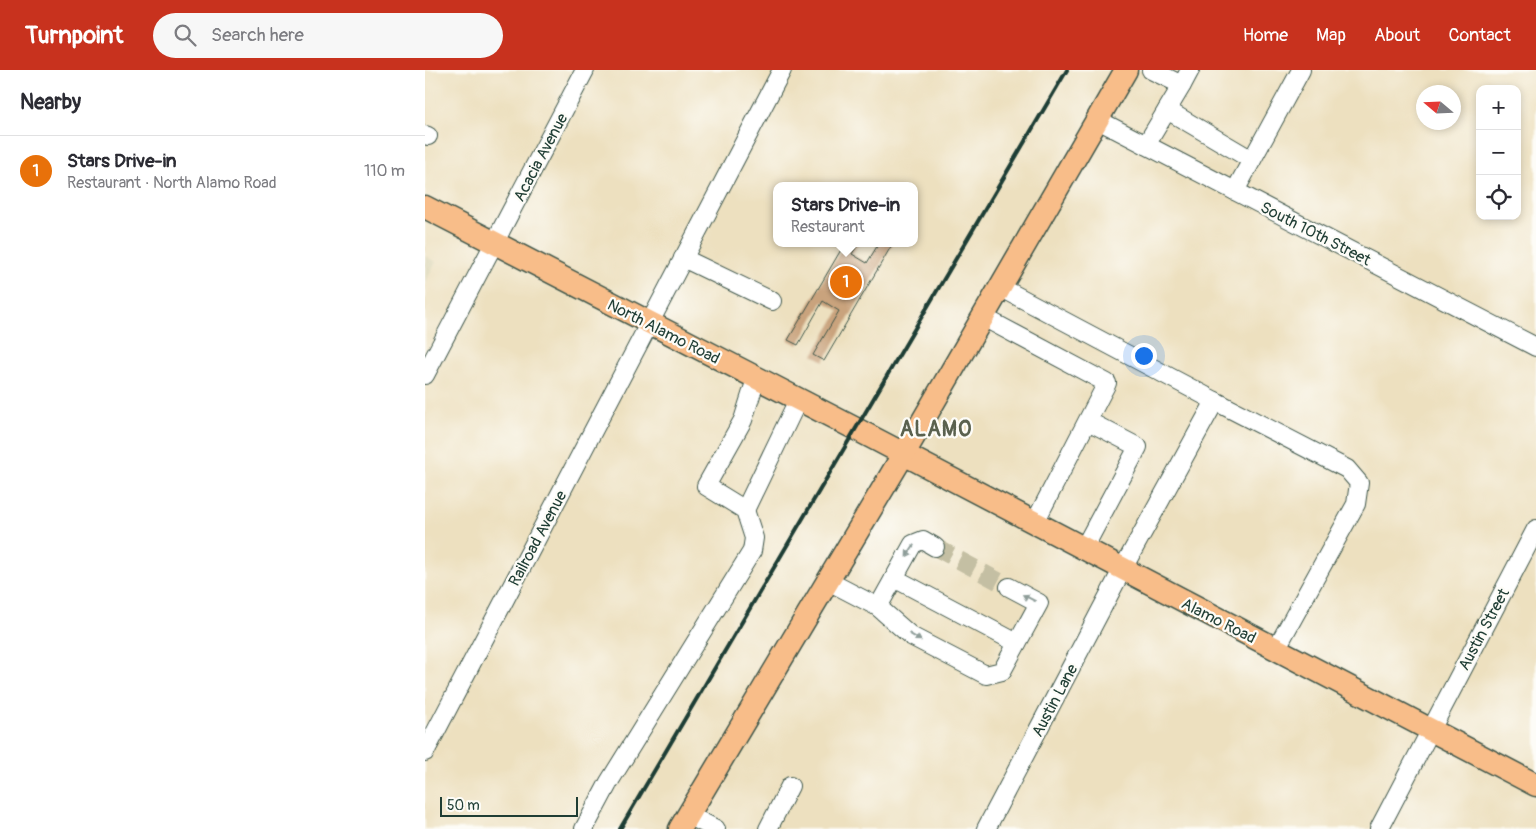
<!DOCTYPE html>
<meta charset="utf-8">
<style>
body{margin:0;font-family:Pangolin,sans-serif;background:#f7f7f7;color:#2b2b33}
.controls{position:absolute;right:15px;top:15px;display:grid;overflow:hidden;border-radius:10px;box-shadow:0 2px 8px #0003}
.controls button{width:45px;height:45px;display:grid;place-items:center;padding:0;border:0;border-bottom:1px solid #e1e1e2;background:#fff;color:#2b2b33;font:25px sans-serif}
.compass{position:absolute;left:991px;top:15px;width:45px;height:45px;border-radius:50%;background:#fff;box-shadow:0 2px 8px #0003;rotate:289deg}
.scale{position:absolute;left:15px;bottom:12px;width:138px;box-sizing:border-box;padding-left:5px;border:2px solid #1f3d34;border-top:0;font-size:14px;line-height:18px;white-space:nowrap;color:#1f3d34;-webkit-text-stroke:4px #fdfcf7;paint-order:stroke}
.you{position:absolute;left:718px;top:285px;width:18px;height:18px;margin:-12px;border:4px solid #fff;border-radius:50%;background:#1a73e8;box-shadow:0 0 0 8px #1a73e833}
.badge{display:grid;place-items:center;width:32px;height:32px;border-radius:50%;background:#c8321e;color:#fff;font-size:16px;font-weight:700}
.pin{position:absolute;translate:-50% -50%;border:2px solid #fff;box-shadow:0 1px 5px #0006}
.popup{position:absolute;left:348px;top:112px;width:145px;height:65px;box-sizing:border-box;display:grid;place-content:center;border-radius:10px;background:#fff;filter:drop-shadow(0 1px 4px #0005);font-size:16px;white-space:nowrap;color:#7c7c81}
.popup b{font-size:19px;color:#2b2b33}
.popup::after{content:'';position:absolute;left:50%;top:100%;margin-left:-10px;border:10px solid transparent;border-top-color:#fff}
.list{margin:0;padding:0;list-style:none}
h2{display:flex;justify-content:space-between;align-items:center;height:65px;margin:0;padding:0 20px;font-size:21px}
h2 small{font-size:16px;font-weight:400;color:#7c7c81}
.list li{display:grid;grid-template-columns:32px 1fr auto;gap:15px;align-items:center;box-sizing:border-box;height:70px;padding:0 20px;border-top:1px solid #e1e1e2}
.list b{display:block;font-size:19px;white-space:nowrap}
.list p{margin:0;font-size:16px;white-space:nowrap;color:#7c7c81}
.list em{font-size:16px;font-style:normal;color:#7c7c81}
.icon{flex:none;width:28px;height:28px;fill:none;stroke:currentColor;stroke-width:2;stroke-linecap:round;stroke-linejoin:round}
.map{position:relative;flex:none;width:1111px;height:759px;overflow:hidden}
header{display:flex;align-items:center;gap:30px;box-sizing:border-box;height:70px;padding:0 25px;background:#c8321e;color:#fff}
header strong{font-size:24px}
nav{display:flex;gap:28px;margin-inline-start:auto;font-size:18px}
.search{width:350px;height:45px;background:#f7f7f7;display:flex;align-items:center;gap:12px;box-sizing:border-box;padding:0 18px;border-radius:28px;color:#7c7c81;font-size:19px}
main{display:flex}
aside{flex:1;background:#fff}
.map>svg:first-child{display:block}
</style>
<header>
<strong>Turnpoint</strong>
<div class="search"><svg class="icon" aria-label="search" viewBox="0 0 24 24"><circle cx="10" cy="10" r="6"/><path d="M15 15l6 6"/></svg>Search here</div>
<nav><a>Home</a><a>Map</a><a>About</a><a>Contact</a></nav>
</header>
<main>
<aside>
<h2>Nearby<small></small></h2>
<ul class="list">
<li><span class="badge" style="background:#e8710a">1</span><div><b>Stars Drive-in</b><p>Restaurant · North Alamo Road</p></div><em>110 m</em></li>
</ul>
</aside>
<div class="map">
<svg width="1111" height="759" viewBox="0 0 1111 759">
<rect width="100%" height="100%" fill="#fdfcf7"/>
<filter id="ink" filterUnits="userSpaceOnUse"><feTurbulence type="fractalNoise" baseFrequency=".02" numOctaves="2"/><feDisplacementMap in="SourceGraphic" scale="10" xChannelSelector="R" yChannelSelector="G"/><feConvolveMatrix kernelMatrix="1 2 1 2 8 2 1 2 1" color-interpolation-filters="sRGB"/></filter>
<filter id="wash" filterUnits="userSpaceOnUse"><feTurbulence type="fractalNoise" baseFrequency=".0096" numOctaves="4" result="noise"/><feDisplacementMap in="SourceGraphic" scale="20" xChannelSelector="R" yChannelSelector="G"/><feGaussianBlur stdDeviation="1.12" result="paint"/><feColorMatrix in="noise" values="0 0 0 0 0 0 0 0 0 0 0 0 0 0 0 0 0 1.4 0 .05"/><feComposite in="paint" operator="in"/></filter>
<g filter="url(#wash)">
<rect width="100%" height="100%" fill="#ede0bf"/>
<polygon fill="#dbd5b5" points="0,186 11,192 0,213"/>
<g id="blocks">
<polygon fill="#c9a37d" points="420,173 434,173 427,184 442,193 454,173 468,173 399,291 388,285 414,241 398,231 373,275 363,270"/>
</g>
</g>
<g filter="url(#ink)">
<use href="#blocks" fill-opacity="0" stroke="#3e5549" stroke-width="1"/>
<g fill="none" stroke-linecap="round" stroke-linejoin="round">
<polyline stroke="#c4bfa3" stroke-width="18" stroke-dasharray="18 9" stroke-linecap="butt" points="510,477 584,517"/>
<g stroke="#3e5549" stroke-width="20">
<g id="minor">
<polyline points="726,0 757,15 765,0"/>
<polyline points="742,40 827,90"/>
<polyline points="671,49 1111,277"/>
<polyline points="0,65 3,66"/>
<polyline points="721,75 757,15"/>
<polyline points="810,121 876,0"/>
<polyline points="258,188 347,231"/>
<polyline points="558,247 682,313 609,454"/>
<polyline points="0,305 160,0"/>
<polyline points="790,331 922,399 934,413 931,434 851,579"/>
<polyline points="320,440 373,330"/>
<polyline points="658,480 713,377 663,351"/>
<polyline points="469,508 592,573"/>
<polyline points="403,511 453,537 486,566 561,605 577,601 614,533 584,517"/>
<polyline points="453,537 488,474 498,470 510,477"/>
<polyline points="0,682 357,0"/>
<polyline points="263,745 291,759"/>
<polyline points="159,759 184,712 327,481 329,468 320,440 281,416 318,350 331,309"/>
<polyline points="343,759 365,716"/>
<polyline points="561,759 697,500 790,331 575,217"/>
<polyline points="954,759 1111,459"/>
</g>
</g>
<g stroke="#3e5549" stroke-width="25">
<g id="major">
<polyline points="0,137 431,359 1111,715"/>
<polyline points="255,759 478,385 701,0"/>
</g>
</g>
<use href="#minor" stroke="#fff" stroke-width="18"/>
<use href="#major" stroke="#f8bd89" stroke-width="22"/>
<polyline stroke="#1f3d34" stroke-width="4" points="195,759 642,0"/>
</g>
<defs><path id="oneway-solid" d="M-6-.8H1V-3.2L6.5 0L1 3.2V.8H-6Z" transform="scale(1.25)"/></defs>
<g fill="#8f9e9a">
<use href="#oneway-solid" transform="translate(485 481) rotate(123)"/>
<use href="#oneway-solid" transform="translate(604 528) rotate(-153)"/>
<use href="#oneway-solid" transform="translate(490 567) rotate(31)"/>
</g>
</g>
<g text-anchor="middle" stroke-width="4.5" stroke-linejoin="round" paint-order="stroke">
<g font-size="16" fill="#1f3d34" stroke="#fdfcf7">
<text transform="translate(115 87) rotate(-62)" y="6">Acacia Avenue</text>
<text transform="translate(891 163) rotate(27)" y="6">South 10th Street</text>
<text transform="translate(239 261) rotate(27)" y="6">North Alamo Road</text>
<text transform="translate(112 468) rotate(-62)" y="6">Railroad Avenue</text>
<text transform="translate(794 550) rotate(27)" y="6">Alamo Road</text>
<text transform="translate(1058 559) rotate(-62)" y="6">Austin Street</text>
<text transform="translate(629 630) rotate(-62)" y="6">Austin Lane</text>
</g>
<g font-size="21" font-weight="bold" letter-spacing="1" fill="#5a614e" stroke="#fdfcf7">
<text x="511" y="366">ALAMO</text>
</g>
</g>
</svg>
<div class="controls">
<button>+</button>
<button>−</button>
<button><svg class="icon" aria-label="locate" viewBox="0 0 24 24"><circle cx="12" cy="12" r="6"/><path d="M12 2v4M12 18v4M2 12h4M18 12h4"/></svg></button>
</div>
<svg class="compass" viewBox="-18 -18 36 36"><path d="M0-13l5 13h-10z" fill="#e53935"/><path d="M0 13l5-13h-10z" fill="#7c7c81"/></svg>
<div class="scale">50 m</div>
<div class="you"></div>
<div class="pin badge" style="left:421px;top:212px;background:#e8710a">1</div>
<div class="popup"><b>Stars Drive-in</b>Restaurant</div>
</div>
</main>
